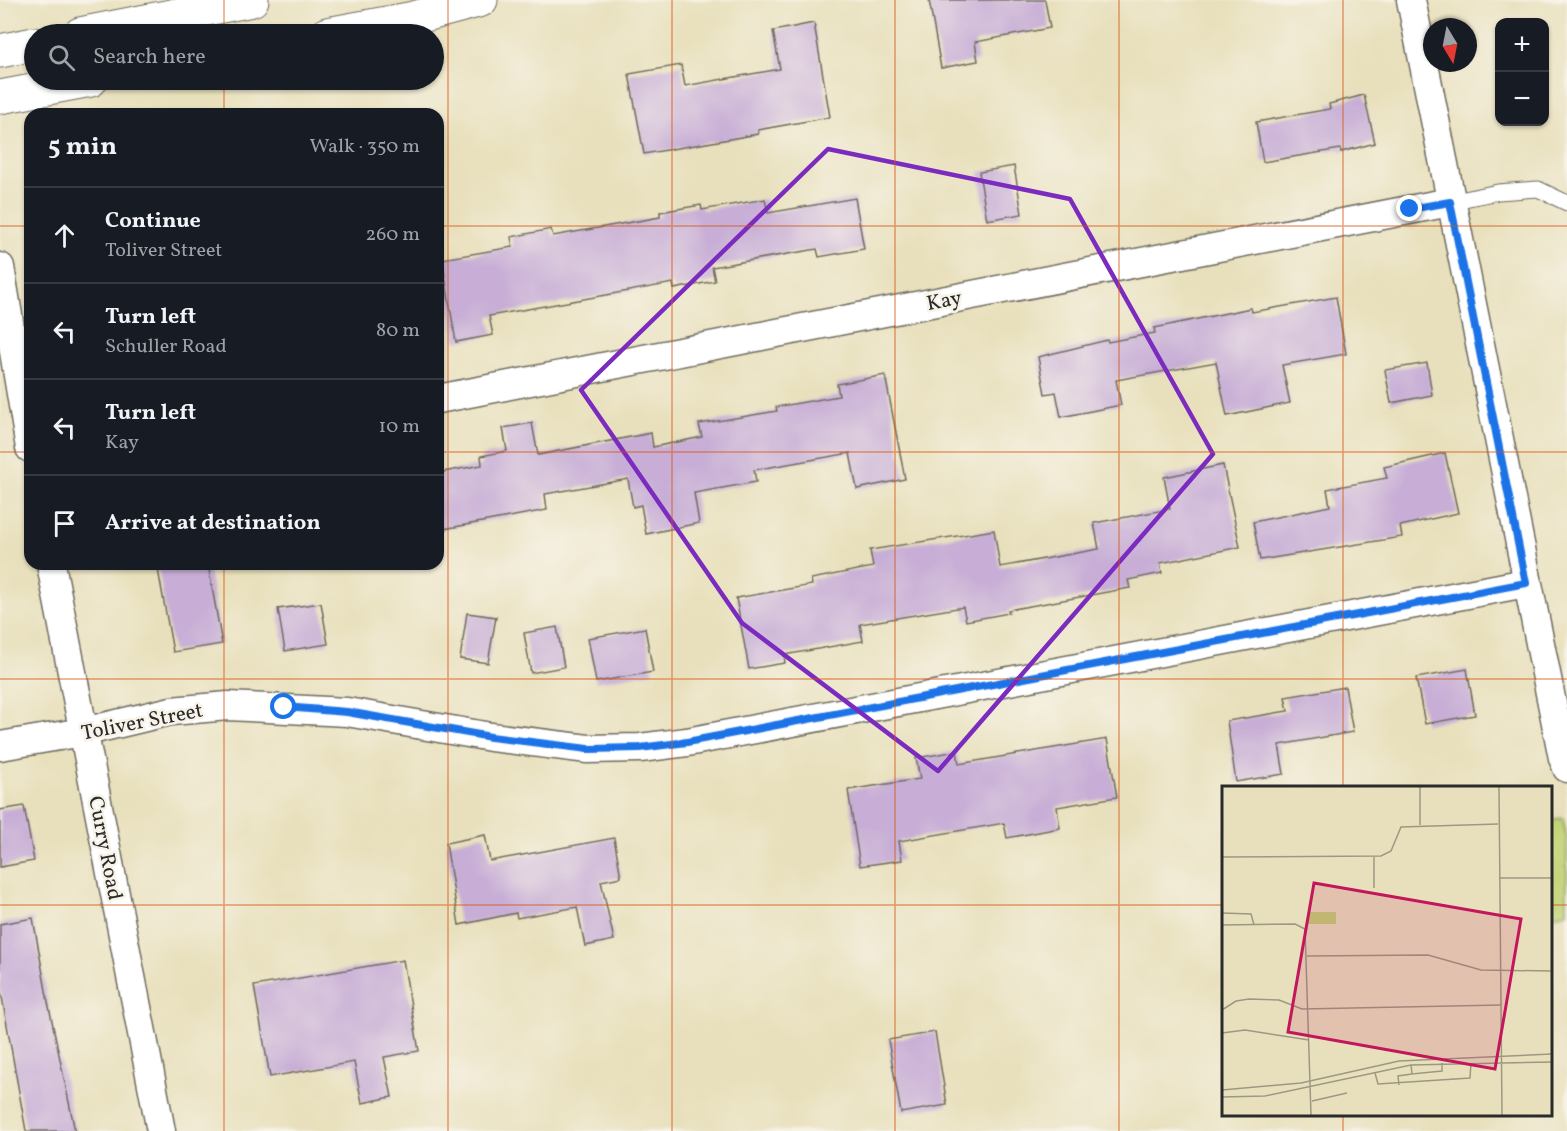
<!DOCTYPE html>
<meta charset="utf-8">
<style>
body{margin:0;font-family:Vollkorn,serif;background:#20242c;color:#f1f3f6}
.controls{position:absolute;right:18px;top:18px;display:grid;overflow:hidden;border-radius:12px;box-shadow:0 2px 4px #0004}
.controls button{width:54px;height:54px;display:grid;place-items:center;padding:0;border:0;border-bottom:2px solid #363941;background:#171b24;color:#f1f3f6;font:30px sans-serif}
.compass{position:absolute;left:1423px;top:18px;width:54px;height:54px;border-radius:50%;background:#171b24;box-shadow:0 2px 4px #0004;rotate:170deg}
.stop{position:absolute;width:18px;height:18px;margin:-14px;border:4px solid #1a73e8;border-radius:50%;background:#fff}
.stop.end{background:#1a73e8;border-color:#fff;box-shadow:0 2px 6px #0008}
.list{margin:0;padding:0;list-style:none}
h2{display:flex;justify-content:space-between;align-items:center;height:78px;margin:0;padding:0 24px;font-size:26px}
h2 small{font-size:20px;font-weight:400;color:#9ea1a6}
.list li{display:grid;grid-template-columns:39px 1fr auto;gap:18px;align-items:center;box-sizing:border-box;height:96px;padding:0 24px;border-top:2px solid #363941}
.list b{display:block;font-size:22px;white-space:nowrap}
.list p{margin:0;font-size:20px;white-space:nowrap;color:#9ea1a6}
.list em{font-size:20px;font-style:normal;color:#9ea1a6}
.icon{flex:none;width:33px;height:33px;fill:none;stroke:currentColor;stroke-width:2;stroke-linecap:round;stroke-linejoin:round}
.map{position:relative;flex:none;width:1567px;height:1131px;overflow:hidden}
.search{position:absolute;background:#171b24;box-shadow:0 2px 4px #0004;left:24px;top:24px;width:420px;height:66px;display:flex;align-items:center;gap:15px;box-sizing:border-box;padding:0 21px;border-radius:33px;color:#9ea1a6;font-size:22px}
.panel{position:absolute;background:#171b24;box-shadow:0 2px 4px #0004;left:24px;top:108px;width:420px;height:462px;border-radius:18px}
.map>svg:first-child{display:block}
</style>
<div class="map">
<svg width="1567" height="1131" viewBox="0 0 1567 1131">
<rect width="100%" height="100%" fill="#f7f3e8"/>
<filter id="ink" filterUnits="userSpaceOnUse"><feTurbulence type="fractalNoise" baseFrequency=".0167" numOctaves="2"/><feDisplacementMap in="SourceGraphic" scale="12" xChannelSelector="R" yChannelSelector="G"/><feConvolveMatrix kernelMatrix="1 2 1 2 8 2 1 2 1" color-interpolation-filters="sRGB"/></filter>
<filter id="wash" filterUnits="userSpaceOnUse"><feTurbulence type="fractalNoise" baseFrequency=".008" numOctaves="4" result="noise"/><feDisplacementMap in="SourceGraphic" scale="24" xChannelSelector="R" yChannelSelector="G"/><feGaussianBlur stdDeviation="1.35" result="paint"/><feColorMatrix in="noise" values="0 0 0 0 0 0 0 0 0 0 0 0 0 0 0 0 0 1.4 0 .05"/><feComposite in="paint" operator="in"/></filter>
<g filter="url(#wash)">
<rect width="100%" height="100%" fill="#e8e0bc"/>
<polygon fill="#c2d376" stroke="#767f50" stroke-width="1.5" points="1563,818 1567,841 1567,912 1551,915 1551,820"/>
<g id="blocks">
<g fill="#c8aed6">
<polygon points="929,0 1045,0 1050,28 975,42 978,61 941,68"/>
<polygon points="814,23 830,117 758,130 758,134 644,154 629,74 681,65 685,86 780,69 773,31"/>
<polygon points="1364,95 1375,143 1341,152 1340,149 1263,162 1256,122 1330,109 1329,104"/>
<polygon points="1014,166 1022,214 987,220 979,172"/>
<polygon points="855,198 864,249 819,257 817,249 712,267 715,281 674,289 673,283 489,316 493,335 456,342 442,259 513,247 511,237 551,229 553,236 660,217 660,212 701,205 702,210 765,199 768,213"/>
<polygon points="1336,297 1346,354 1282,365 1290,403 1227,416 1216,362 1116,380 1121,405 1061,417 1056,392 1045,394 1038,357 1107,340 1108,342 1155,333 1154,328 1251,308 1252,312"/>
<polygon points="1427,363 1432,395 1391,403 1385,370"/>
<polygon points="885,375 905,479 857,489 850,453 754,470 756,482 694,493 699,523 646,534 641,505 633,507 628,479 545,494 547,510 438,530 438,473 482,465 481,456 507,451 503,428 532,423 538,455 651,433 653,447 702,437 699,424 777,411 776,407 839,396 837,384"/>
<polygon points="1445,453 1458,513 1400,526 1402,537 1260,560 1253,522 1330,506 1327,489 1387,478 1384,467"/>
<polygon points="1223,465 1240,547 1160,563 1162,573 1128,580 1130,588 1008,610 1009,613 966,621 963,607 860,624 863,641 784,655 785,663 749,669 736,598 812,585 811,579 873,567 870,550 994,530 1000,567 1099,549 1094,523 1170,509 1164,477"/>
<polygon points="157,564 208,564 222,644 173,652"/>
<polygon points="321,603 328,644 285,651 278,609"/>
<polygon points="467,613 496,617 488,663 460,659"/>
<polygon points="557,627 564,667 531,673 524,633"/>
<polygon points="645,628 653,672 596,682 588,638"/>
<polygon points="1467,669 1475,715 1425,724 1416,678"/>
<polygon points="1345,687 1353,732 1279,745 1284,774 1236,782 1227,721 1288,711 1285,697"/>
<polygon points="1107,739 1117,797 1057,807 1060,828 1007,838 1004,823 899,841 902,860 860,866 848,790 920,779 916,758 957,751 959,764"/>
<polygon points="24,806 34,861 0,867 0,810"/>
<polygon points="485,835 490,861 614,838 621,877 601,881 614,940 585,946 577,907 517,918 516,913 459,925 446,843"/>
<polygon points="33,918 48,1002 75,1131 26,1131 0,986 0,924"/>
<polygon points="403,960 419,1051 384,1057 392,1097 362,1103 354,1062 270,1077 254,986"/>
<polygon points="935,1032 947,1105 901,1113 888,1040"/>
</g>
</g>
</g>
<g filter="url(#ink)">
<use href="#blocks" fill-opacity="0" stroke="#6d6a5e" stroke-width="1.5"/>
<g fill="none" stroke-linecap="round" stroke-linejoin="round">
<g stroke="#6d6a5e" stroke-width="17">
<polyline id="service" points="1450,202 1498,192 1538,189 1567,203"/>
</g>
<g stroke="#6d6a5e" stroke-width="31">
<g id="minor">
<polyline points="1411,0 1563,758 1567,768"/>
<polyline points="0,267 30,448"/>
<polyline points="438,399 1450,202"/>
<polyline points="51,564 161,1131"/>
<polyline points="0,746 83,732 171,711 228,706 347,712 491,737 588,749 640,748 687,742 1526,583"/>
</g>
</g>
<g stroke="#6d6a5e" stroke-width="35">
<g id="secondary">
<polyline points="80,34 252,0"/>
<polyline points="327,34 414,18 481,0"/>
<polyline points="0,51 34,44"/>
<polyline points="0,97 91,80"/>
</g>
</g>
<use href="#service" stroke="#fff" stroke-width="15"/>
<use href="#minor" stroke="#fff" stroke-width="28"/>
<use href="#secondary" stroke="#fff" stroke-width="33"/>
</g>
</g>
<g fill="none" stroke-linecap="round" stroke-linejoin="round" filter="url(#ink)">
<polyline stroke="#1a73e8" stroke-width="8" points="284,707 347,712 491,737 588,749 640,748 687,742 1526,583 1450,202 1410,209"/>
</g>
<path fill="none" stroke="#7b2cbf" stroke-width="4.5" stroke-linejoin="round" d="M828,149L1070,199L1213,454L938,771L742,623L581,390Z"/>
<path fill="none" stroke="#d5540f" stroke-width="1.5" stroke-opacity="0.55" d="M224,0V34M448,0V1131M672,0V1131M895,0V1131M1119,0V1131M1343,0V788M224,80V114M0,226H30M438,226H1567M0,452H30M438,452H1567M224,564V1131M0,679H1567M0,905H1224M1550,905H1567M1343,1114V1131"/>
<g text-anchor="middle" stroke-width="5" stroke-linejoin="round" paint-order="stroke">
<g font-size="21" fill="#2b2b2b" stroke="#f7f3e8">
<text transform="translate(944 300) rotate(-11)" y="7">Kay</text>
<text transform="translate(142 721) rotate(-11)" y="7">Toliver Street</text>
<text transform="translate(106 848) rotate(79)" y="7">Curry Road</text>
</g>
</g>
<g transform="translate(1222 786)">
<rect width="330" height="330" fill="#e8e0bc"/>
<path d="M86,126H114V138H86Z" fill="#c2d376"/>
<path fill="none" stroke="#9c9882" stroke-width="1.5" d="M198,1V39M277,1L280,329M152,70V102M0,71L159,70L169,65L179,41L276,38M277,92H330M0,127L29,128L32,139M0,139L73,138L83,143L89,329M85,170L206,169L259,184L330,185M0,224L14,215L27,213L57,214L80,223L280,219M0,247L23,244L87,254M189,279L190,288L220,285V277M153,287L156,298L248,292L249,277M177,299L176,290L190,288M0,304L79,297L177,275L330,268M0,311L43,310L189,279L330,276M90,315L125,307"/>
<path fill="#c2185b" fill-opacity="0.15" stroke="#c2185b" stroke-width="3" d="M92,97L299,133L273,283L66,246Z"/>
<rect width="330" height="330" fill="none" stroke="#2b2b2b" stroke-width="3"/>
</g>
</svg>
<div class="controls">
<button>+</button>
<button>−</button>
</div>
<svg class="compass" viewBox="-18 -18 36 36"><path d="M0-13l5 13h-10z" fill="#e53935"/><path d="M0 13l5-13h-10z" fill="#9ea1a6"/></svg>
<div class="stop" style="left:284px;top:707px"></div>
<div class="stop end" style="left:1410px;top:209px"></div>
<div class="search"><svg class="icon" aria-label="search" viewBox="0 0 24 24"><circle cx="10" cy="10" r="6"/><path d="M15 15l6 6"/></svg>Search here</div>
<section class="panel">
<h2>5 min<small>Walk · 350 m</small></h2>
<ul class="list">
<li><svg class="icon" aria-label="ahead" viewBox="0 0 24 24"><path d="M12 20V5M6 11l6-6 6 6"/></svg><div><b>Continue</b><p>Toliver Street</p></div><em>260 m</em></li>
<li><svg class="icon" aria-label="left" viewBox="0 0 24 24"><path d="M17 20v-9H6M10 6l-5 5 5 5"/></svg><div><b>Turn left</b><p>Schuller Road</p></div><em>80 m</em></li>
<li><svg class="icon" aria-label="left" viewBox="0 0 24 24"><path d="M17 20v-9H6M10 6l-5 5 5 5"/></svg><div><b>Turn left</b><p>Kay</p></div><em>10 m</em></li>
<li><svg class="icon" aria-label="arrive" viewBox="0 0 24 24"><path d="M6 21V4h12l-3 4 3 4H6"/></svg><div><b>Arrive at destination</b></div></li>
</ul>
</section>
</div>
